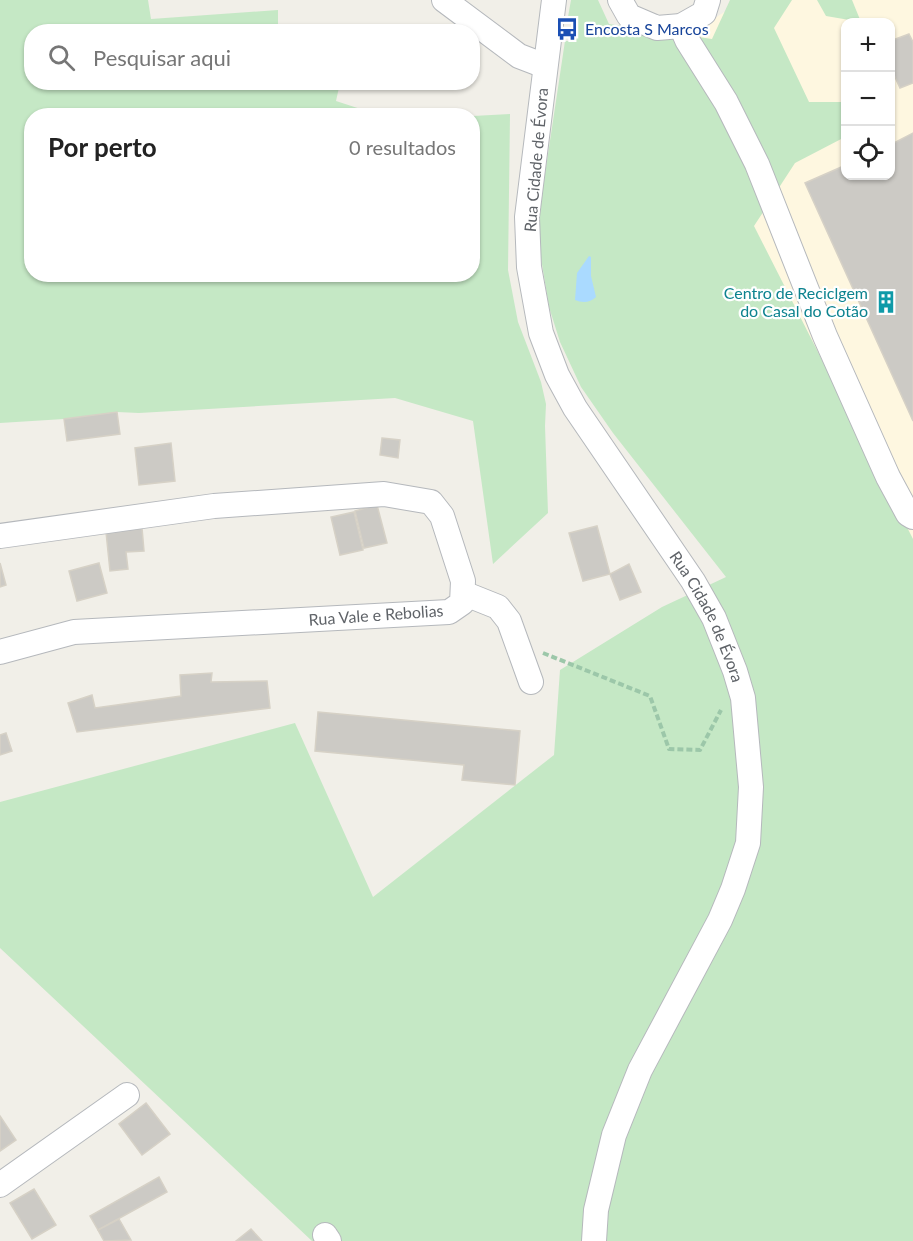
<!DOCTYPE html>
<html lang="pt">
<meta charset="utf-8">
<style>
body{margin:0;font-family:Lato,sans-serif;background:#f6f6f6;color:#222}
.controls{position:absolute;right:18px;top:18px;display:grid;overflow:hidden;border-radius:12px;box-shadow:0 2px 4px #0004}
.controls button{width:54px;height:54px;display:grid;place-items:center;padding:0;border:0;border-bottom:2px solid #e0e0e0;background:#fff;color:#222;font:30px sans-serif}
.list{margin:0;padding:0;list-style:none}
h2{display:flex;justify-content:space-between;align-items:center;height:78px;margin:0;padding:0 24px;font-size:26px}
h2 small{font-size:20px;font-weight:400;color:#767676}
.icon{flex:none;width:33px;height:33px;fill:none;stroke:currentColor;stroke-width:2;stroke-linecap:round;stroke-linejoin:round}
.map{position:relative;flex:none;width:913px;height:1241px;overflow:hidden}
.search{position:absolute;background:#fff;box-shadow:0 2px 4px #0004;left:24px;top:24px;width:456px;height:66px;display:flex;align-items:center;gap:15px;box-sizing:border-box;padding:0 21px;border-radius:24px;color:#767676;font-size:22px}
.panel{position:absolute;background:#fff;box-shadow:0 2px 4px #0004;left:24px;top:108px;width:456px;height:174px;border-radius:24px}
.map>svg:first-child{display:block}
</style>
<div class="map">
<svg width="913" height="1241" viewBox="0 0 913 1241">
<rect width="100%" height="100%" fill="#f1efe8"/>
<path fill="#fef7e0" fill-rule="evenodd" d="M743,0H913V601L667,49ZM846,22H890V176H846Z"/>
<g fill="#c5e8c5">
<polygon points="0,0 148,0 151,19 278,10 278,31 32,32 32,82 340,83 336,101 379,115 32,116 32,274 472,274 473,116 510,114 508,270 518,322 541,382 546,404 545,426 548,513 493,564 473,421 395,398 139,413 117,412 64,419 0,423"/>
<polygon points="571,0 598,0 609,24 712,39 730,0 792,0 774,28 809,102 845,102 845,137 795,163 754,226 913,539 913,1241 312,1241 0,948 0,802 295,723 373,897 554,755 560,670 662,607 726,577 613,433 581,387 560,342 549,307 541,258 539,225 542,194 565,41 569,41 572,18 568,17"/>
<polygon points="817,0 852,0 861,22 826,16"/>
</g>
<path fill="#aadaff" d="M589,256L591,257V276L596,297C590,303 582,303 575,300L577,273Z"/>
<g fill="#cccac5" stroke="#d6d1c6" stroke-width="1.5">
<polygon points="909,34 913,42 913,83 900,88 890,66 890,41"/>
<polygon points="913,133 913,421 805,183 846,165 846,176 890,176 890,145"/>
<polygon points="117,412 120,434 67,441 64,419"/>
<polygon points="382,438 400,440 398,458 380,455"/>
<polygon points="171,443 175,481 139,485 135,448"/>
<polygon points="377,505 387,543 364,548 355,511"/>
<polygon points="354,512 363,550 340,555 331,517"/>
<polygon points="597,526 610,574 583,581 569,533"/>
<polygon points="142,528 144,551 126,552 128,569 110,571 106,532"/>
<polygon points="0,563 6,585 0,587"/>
<polygon points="99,563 107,593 77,601 69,571"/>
<polygon points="629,564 641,592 620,600 610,574"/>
<polygon points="212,673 211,682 267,681 270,708 77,732 68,703 92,695 95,708 181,696 180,675"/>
<polygon points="318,712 520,731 515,785 462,780 464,765 315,751"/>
<polygon points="6,733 12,751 0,755 0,735"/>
<polygon points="146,1103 170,1134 142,1155 119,1124"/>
<polygon points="0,1116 16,1140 0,1151"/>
<polygon points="159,1177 167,1192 98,1230 90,1216"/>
<polygon points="34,1189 56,1225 32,1239 10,1203"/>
<polygon points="119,1219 131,1240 104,1241 98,1230"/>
<polygon points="251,1229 262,1241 236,1241"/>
</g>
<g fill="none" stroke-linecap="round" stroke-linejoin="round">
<g stroke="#b5b8bc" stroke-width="26">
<g id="minor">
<polyline points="444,0 519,56 545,66"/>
<path id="s1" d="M554,0L527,217L529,267L541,333L557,375L575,408L693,581L714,618L735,671L743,698L751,787L748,843L733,889L720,920L640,1070L614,1135L596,1210L594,1241"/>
<polyline points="620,0 629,16 657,28 681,26 704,13 708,0"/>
<polyline points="681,26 687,40 726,102 757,164 825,336 888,477 908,514 913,517"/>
<polyline points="0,536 214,506 384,494 431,502 442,516 463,581 462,603 449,612 74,632 0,652"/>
<polyline points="463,593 498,607 509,621 531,682"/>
<polyline points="0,1185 127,1095"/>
<polyline points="325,1235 329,1241"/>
</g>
</g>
<polyline stroke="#9cc7a9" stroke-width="4" stroke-dasharray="6 3" stroke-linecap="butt" points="543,653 650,696 669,749 700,750 721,710"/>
<use href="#minor" stroke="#fff" stroke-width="24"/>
</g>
<defs>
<g id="bus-bare" transform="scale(1.8)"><path d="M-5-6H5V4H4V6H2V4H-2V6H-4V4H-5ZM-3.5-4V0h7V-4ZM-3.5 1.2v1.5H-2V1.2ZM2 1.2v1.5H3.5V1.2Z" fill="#1a4fb4" stroke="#fff" stroke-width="2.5" paint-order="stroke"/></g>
<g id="building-bare" transform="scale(1.8)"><path d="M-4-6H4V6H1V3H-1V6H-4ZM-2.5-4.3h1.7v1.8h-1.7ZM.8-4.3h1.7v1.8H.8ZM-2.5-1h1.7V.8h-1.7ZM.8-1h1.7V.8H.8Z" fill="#0f9aa8" stroke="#fff" stroke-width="2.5" paint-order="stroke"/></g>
</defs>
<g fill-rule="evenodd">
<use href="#bus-bare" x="567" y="29"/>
<use href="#building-bare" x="886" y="302"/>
</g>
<g text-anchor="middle" stroke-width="4.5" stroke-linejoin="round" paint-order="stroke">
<g font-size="16" fill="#164399" stroke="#fff" text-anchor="start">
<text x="585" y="35">Encosta S Marcos</text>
</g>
<g font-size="16" fill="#5f6368" stroke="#fff">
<text transform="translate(536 160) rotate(-85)" y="6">Rua Cidade de Évora</text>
<text transform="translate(376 615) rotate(-4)" y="6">Rua Vale e Rebolias</text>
<text dy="6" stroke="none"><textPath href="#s1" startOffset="666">Rua Cidade de Évora</textPath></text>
</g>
<g font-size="16" fill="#0d838f" stroke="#fff" text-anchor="end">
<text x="868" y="299">Centro de Reciclgem<tspan x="868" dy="18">do Casal do Cotão</tspan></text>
</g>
</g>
</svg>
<div class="controls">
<button>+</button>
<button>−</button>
<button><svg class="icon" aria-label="locate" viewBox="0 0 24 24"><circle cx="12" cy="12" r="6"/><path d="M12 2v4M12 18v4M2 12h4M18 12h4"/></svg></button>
</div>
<div class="search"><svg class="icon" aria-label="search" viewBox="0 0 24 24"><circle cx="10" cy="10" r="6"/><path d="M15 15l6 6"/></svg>Pesquisar aqui</div>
<section class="panel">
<h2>Por perto<small>0 resultados</small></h2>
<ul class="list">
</ul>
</section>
</div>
